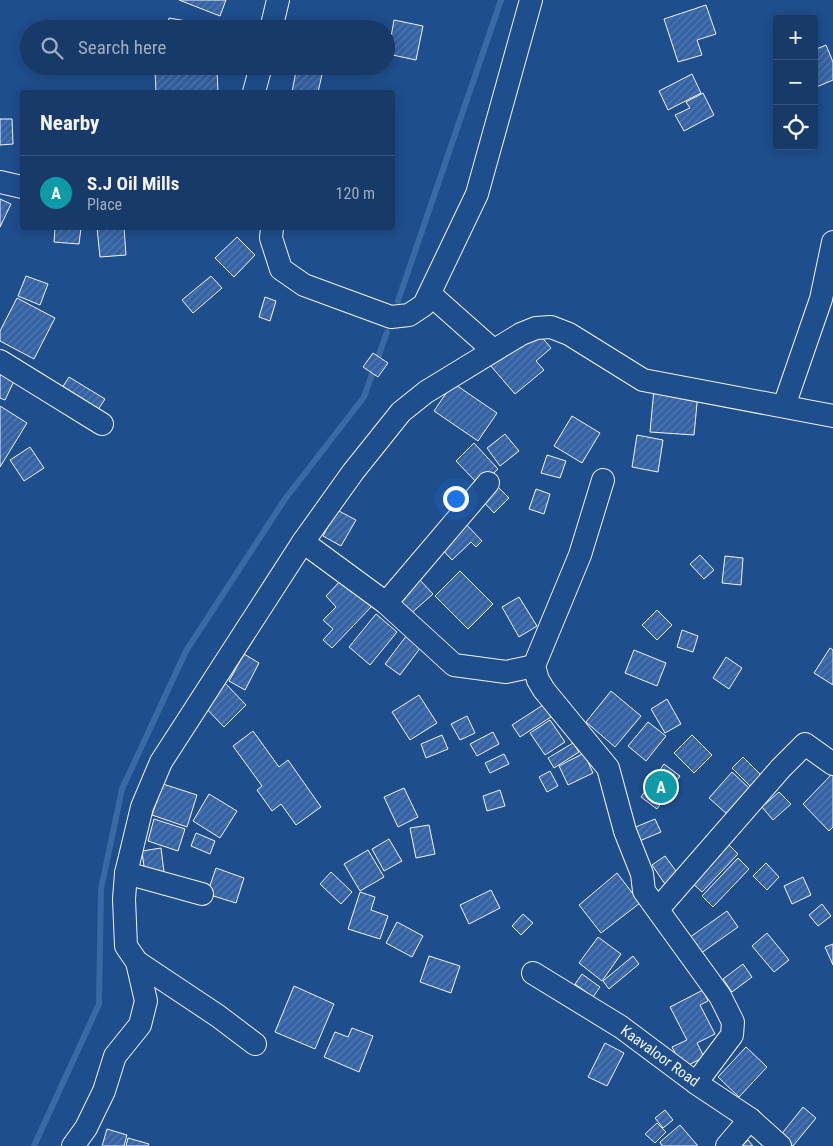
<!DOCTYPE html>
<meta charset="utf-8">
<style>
body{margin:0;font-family:"Roboto Condensed",sans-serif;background:#20416f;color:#f1f3f6}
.controls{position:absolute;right:15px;top:15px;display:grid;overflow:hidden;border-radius:5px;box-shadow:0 2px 12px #0003}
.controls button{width:45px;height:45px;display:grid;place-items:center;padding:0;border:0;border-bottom:1px solid #36547d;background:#173a69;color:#f1f3f6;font:25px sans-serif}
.you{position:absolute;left:455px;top:498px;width:18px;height:18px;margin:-12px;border:4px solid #fff;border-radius:50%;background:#1a73e8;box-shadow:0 0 0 8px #1a73e833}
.badge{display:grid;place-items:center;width:32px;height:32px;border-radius:50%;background:#8bbbb9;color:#fff;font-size:16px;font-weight:700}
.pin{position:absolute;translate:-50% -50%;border:2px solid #fff;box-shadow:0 1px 5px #0006}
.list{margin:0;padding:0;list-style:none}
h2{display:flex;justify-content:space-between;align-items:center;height:65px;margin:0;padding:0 20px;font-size:21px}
h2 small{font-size:16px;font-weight:400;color:#9eadc0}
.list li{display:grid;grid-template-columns:32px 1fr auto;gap:15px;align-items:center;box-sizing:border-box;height:75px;padding:0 20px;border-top:1px solid #36547d}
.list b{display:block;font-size:19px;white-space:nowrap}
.list p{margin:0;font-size:16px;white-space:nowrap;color:#9eadc0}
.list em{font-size:16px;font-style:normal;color:#9eadc0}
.icon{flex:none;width:28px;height:28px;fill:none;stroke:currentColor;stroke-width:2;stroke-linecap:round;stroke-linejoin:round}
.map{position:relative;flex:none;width:833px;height:1146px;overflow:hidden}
.search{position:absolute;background:#173a69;box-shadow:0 2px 12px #0003;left:20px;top:20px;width:375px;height:55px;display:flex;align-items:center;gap:12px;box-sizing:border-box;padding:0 18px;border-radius:28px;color:#9eadc0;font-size:19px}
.panel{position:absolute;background:#173a69;box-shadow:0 2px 12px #0003;left:20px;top:90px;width:375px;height:140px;border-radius:5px}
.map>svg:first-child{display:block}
</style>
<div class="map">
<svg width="833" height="1146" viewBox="0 0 833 1146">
<defs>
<pattern id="building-hatch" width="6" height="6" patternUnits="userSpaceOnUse" patternTransform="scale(1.25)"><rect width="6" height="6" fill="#3563a3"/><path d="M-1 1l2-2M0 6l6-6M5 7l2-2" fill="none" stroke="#537ab1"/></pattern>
</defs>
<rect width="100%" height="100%" fill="#1f4e8c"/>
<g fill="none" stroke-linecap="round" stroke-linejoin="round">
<g stroke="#3b69a3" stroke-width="6">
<polyline points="398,301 501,0"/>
<polyline points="34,1146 99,1004 101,889 122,789 186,651 285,499 364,397 387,332"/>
</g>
</g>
<g fill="url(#building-hatch)" stroke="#f2f6ff">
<polygon points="179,0 226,0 220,16"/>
<polygon points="706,5 716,34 697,40 702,55 678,62 664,19"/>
<polygon points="169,18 211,25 210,29 167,29"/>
<polygon points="394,20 423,26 416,60 388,54"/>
<polygon points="826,45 833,62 833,80 814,88 814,50"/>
<polygon points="297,66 324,66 318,92 292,92"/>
<polygon points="217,70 218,92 156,92 155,71"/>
<polygon points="692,74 701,93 668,110 659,91"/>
<polygon points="703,93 714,115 684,131 675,115 690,108 686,102"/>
<polygon points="0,119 12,119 13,144 0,145"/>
<polygon points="0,199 11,204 0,227"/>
<polygon points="55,228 81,228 79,244 54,242"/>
<polygon points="97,228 124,228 126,255 100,257"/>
<polygon points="237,237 255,255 234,277 215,258"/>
<polygon points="26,276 48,284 40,305 18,296"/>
<polygon points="211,276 222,288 193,313 182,300"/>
<polygon points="265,297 276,301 270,321 259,317"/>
<polygon points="17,298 55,318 34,359 0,341 0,331"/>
<polygon points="535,329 551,348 536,361 544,370 515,394 490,365"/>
<polygon points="373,353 388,363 378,377 363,367"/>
<polygon points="0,374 14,381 5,400 0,398"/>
<polygon points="69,377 105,399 96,413 60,391"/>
<polygon points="453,383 497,413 478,441 434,411"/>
<polygon points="654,389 698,393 694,435 650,432"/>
<polygon points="0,406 27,423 0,467"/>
<polygon points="572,416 600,433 582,463 554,446"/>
<polygon points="505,434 519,451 500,466 487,448"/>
<polygon points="637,435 663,440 658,472 632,467"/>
<polygon points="474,443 498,469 480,486 456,461"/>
<polygon points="30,447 44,468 24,481 10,460"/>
<polygon points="547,455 566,461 560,478 541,473"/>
<polygon points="494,483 509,498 494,513 479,497"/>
<polygon points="536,489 550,494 544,514 529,509"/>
<polygon points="337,510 356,520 341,546 323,536"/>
<polygon points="463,521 482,541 476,547 471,542 452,560 439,546"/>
<polygon points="700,555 714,570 704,579 690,564"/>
<polygon points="725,556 743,558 741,585 722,583"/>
<polygon points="460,571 493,604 468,629 435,596"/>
<polygon points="417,577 433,594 409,615 394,599"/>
<polygon points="343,578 372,606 332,648 323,640 333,629 323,620 336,607 326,596"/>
<polygon points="519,597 537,626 519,637 502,607"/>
<polygon points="657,610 672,625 657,640 642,625"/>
<polygon points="376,614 397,632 370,665 349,647"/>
<polygon points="682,630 698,636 693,652 677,647"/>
<polygon points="407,635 421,647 400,675 385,664"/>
<polygon points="830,648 833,650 833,685 814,673"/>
<polygon points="634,650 666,663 657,686 625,673"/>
<polygon points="244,654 259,663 245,690 229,681"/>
<polygon points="726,657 742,668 729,689 713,678"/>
<polygon points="224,682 246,705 224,727 202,704"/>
<polygon points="611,691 641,716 615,747 586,722"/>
<polygon points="419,695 437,723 410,740 392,712"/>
<polygon points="667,699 681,724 665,733 651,709"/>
<polygon points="543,705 551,717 520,737 512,725"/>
<polygon points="467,716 475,733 460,740 451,724"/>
<polygon points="550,720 565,742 545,755 530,733"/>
<polygon points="648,722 666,736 646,761 628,746"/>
<polygon points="253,731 279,767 288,760 321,807 296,825 281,804 272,811 257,790 262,786 233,746"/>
<polygon points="493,732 499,744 477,756 470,744"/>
<polygon points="442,735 448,749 426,758 421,744"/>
<polygon points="692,735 712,755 694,773 674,753"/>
<polygon points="573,743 579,752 554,768 548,758"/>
<polygon points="584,753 593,773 568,785 559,766"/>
<polygon points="504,754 509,764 490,773 485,763"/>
<polygon points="743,757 762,776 751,787 732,768"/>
<polygon points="664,764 680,776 657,809 641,797"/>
<polygon points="550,771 558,786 547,792 539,777"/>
<polygon points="732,772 750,789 727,814 709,798"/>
<polygon points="833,773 833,827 829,831 803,804"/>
<polygon points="163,784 197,795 187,827 152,815"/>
<polygon points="404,788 418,817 398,827 384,797"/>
<polygon points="500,790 505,806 487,811 483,796"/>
<polygon points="779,792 791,804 773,820 762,807"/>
<polygon points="209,794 237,811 220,838 193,821"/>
<polygon points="154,819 185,829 178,851 148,841"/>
<polygon points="655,819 661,832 637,842 631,829"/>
<polygon points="429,825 435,854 416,858 410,828"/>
<polygon points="196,833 215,841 210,854 191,846"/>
<polygon points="389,839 402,861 384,871 372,849"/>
<polygon points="727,843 738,854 702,892 690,881"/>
<polygon points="161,848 164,872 145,874 142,851"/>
<polygon points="368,850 384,877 360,891 344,864"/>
<polygon points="665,856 681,878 667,887 652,865"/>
<polygon points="738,858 749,869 713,907 702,896"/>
<polygon points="766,863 779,877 767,890 753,876"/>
<polygon points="216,868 244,878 236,903 207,894"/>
<polygon points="331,872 352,892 341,904 320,884"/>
<polygon points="617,873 640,903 601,933 579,905"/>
<polygon points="803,877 811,895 792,904 784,886"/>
<polygon points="491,890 500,908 469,924 460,905"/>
<polygon points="360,892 375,897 371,910 388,916 380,939 348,929"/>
<polygon points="822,904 831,916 818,926 809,915"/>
<polygon points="727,911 738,927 697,956 686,940"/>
<polygon points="523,914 533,923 521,935 512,926"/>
<polygon points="397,922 423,936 412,957 386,943"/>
<polygon points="767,933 789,960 774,972 752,946"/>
<polygon points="598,937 621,954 602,981 579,963"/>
<polygon points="833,944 833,965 825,947"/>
<polygon points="429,956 460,966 451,993 420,982"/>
<polygon points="633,956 639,964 609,989 603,981"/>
<polygon points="743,964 752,977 732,992 723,979"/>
<polygon points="582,974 600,987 593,997 575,984"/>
<polygon points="294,986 334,1004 315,1049 275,1032"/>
<polygon points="703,990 708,1001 700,1005 715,1034 697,1043 704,1057 683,1068 672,1047 687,1040 670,1007"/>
<polygon points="352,1028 373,1036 359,1072 324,1057 335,1032 348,1037"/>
<polygon points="605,1043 624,1053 607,1086 588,1077"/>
<polygon points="746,1047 767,1067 739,1097 718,1077"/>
<polygon points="803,1107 816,1118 793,1146 780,1136"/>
<polygon points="665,1110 673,1120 663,1128 655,1118"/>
<polygon points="657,1123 666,1132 655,1143 645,1134"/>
<polygon points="680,1125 698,1146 662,1146 660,1142"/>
<polygon points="107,1129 127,1135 124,1146 102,1146"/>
<polygon points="128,1138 149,1144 148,1146 126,1146"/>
<polygon points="748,1140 753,1146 742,1146"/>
</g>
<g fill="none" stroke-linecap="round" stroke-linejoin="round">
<g stroke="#f2f6ff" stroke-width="24">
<g id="minor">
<polyline points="271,29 278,0"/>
<polyline points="254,92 261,66"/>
<polyline points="0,182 22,187"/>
<polyline points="272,228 271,238 281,269 304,285 391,317 409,315 424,305 477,194 531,0"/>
<polyline points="431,295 493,350"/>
<polyline points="0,361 102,424"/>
<polyline points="784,406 821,299 833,242"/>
<polyline points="603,480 580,555 534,666 538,680 544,690 608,768 625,831 642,874 644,891 720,996 733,1022 732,1035 696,1083"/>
<polyline points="303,542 386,603 454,665 506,672 534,666"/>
<polyline points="386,603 488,483"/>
<polyline points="126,873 202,894"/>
<polyline points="658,909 781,768 805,744 833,764"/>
<polyline points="137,962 218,1016 255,1044"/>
<polyline points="533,973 621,1027 696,1083 750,1119 780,1146"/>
<polyline points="73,1146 86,1128 104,1091 115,1056 140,1025 146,1001 137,962 126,946 124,899 126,873 142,807 161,762 303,542 353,472 401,412 426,392 521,334 536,328 551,327 569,334 643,380 833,416"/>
<polyline points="727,1146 750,1119"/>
</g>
</g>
<use href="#minor" stroke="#1f4e8c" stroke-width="22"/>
</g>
<g text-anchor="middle" stroke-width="4" stroke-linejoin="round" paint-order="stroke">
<g font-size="15" fill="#f2f6ff" stroke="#1f4e8c">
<text transform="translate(660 1056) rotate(36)" y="5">Kaavaloor Road</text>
</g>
</g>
</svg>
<div class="controls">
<button>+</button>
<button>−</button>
<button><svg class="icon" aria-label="locate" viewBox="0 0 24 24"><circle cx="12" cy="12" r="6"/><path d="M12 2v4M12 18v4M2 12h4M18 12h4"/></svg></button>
</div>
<div class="you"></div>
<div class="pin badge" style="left:661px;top:787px;background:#0f9aa8">A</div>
<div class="search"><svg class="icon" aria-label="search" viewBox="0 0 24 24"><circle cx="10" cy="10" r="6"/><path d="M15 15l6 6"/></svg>Search here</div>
<section class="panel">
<h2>Nearby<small></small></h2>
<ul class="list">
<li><span class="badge" style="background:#0f9aa8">A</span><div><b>S.J Oil Mills</b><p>Place</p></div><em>120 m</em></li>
</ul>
</section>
</div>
